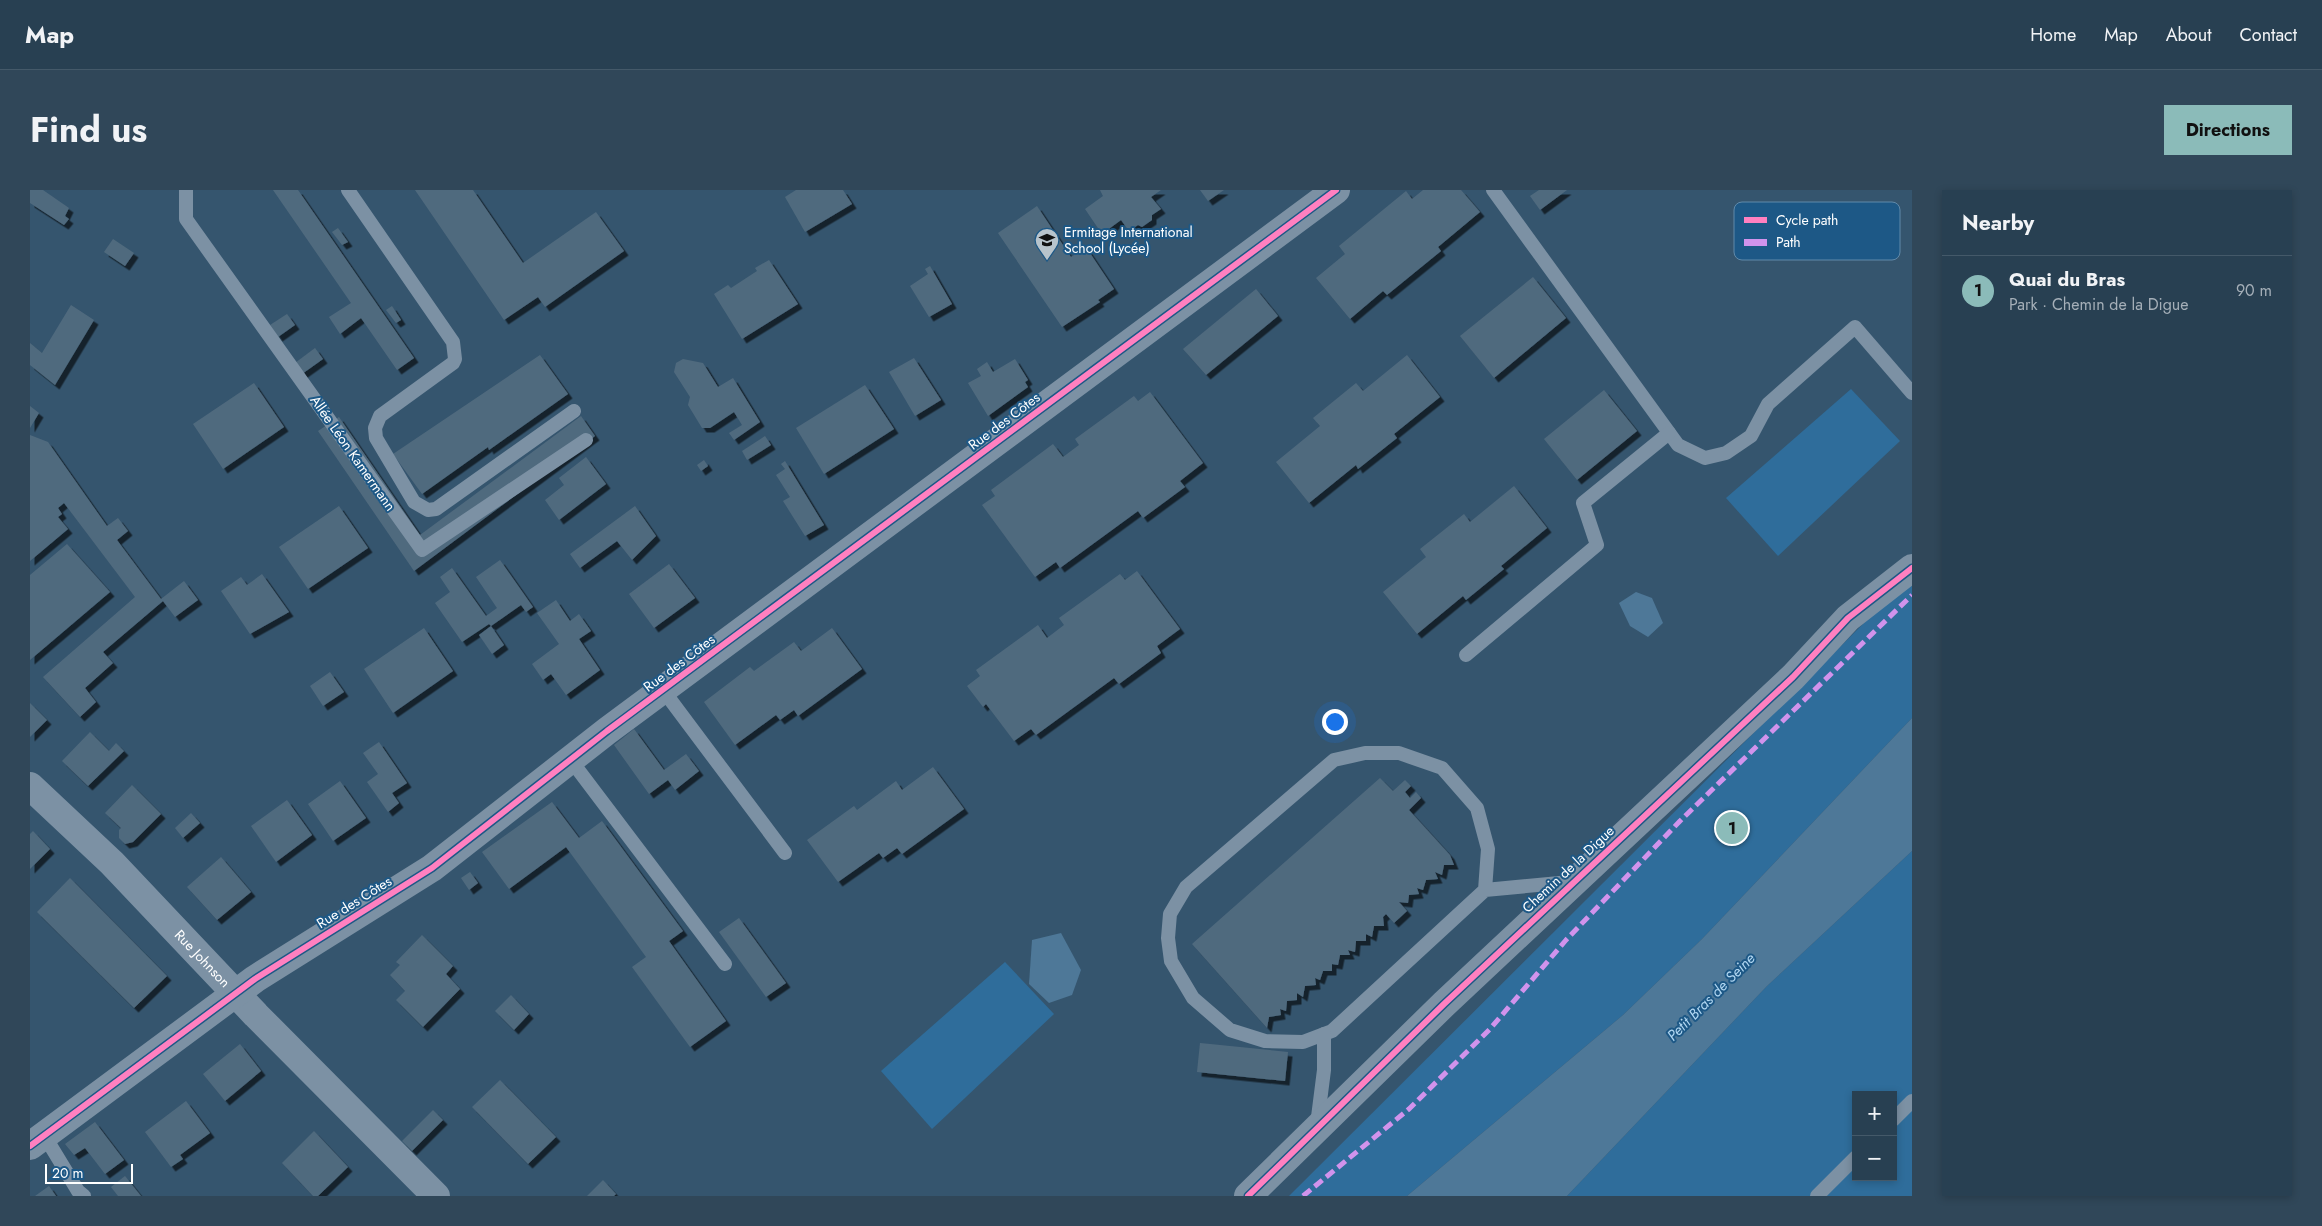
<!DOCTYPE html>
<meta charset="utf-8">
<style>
body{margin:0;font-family:Jost,sans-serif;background:#304759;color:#f1f3f6}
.controls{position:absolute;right:15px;bottom:15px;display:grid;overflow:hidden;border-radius:0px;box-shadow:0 2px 8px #0003}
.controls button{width:45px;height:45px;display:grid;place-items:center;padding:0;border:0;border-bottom:1px solid #445969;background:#284052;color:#f1f3f6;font:25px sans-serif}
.scale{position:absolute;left:15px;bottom:12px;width:88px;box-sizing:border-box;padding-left:5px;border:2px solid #fff;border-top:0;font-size:14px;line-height:18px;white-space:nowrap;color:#fff;-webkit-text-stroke:4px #1d5886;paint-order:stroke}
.you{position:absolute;left:1304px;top:531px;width:18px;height:18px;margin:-12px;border:4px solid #fff;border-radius:50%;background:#1a73e8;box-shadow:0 0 0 8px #1a73e833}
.badge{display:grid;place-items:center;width:32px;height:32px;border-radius:50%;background:#8bbbb9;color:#111;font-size:16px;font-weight:700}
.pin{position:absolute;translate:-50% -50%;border:2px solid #fff;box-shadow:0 1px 5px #0006}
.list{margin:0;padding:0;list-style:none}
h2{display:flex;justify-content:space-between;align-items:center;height:65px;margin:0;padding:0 20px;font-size:21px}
h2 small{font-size:16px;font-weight:400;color:#a5afb8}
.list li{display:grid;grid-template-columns:32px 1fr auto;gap:15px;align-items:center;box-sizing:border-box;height:70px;padding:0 20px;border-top:1px solid #445969}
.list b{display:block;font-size:19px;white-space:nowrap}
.list p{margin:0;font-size:16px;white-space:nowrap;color:#a5afb8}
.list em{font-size:16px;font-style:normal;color:#a5afb8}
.map{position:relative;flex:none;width:1882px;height:1006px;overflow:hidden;border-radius:0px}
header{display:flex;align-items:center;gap:30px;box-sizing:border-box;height:70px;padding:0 25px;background:#284052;border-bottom:1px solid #445969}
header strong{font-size:24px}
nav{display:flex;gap:28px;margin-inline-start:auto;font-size:18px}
.intro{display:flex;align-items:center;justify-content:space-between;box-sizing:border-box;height:120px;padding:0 30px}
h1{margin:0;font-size:35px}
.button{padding:12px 22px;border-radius:0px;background:#8bbbb9;color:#111;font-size:18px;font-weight:700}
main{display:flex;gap:30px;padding:0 30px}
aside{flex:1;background:#284052;border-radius:0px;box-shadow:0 2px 8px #0003}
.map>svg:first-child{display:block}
</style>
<header>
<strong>Map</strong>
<nav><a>Home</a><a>Map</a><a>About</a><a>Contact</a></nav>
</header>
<div class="intro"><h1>Find us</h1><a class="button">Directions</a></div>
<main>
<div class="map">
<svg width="1882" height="1006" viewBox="0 0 1882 1006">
<defs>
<filter id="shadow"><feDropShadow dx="4.5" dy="4.5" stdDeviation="0" flood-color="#0009"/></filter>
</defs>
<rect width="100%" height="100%" fill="#35556e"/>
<g fill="#2f6d9b" fill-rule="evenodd">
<polygon points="1821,199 1870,251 1748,366 1696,308"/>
<polygon points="1882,391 1882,528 1672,749 1593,825 1377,1006 1259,1006 1849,418"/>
<path d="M1882,661V1006H1537L1737,796ZM1826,905H1863V987H1826Z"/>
<polygon points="975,772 1024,824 902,939 851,881"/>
</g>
<g fill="#4e7898">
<polygon points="1606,402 1622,408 1633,433 1618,447 1600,436 1589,413"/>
<polygon points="1882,528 1882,661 1737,796 1537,1006 1377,1006 1593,825 1672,749"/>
<polygon points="1031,743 1051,780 1042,805 1019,813 999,794 1002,750"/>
</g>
<g fill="#506a7e" filter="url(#shadow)">
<polygon points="0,0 13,0 39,18 35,26 39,29 34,35 0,13"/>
<polygon points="243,0 268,0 384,168 367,180 331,128 310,144 299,127 321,113"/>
<polygon points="385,0 443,0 493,73 566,22 594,61 515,117 508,107 474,130"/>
<polygon points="766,0 813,0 822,14 775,42 755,7"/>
<polygon points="1070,0 1131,0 1121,7 1131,19 1122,25 1122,30 1112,37 1108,35 1099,41 1091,30 1072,44 1055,19 1073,6"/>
<polygon points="1170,0 1194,0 1178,11"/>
<polygon points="1393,0 1431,0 1450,22 1408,57 1411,61 1357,105 1353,101 1320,129 1286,88 1315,64 1309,56 1376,1 1382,9"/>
<polygon points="1509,0 1537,0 1510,20 1500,6"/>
<polygon points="1007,16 1041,67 1056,57 1084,99 1068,110 1070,112 1032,137 968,43"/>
<polygon points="308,38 318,52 312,55 302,42"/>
<polygon points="83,49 104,63 95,76 74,62"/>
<polygon points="739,70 768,114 712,149 684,104 698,95 701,98 727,81 725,78"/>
<polygon points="900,76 922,114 899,127 880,96 898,84 895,79"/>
<polygon points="1503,87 1536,128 1464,188 1430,146"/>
<polygon points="1226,99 1248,126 1176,185 1153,159"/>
<polygon points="41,115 64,130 25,195 0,175 0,153 12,163"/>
<polygon points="362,116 371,130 366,133 356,120"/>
<polygon points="257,124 265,135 248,147 240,135"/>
<polygon points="285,158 293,169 272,184 265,173"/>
<polygon points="510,165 538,204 459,260 458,257 392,304 363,264"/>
<polygon points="1377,165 1410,207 1364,244 1367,248 1328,279 1326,275 1279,313 1246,272 1290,236 1283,228 1326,193 1333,201"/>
<polygon points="884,168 911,210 885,226 859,182"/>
<polygon points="653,169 673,173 688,197 703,188 730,232 704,250 699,243 712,235 704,222 680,238 672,238 658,215 660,207 644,182 646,173"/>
<polygon points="985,169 998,190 995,192 998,197 958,226 938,193 951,186 947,179 957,172 963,182"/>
<polygon points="224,193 254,237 193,279 163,234"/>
<polygon points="835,195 864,239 794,284 766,238"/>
<polygon points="1574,200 1607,241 1547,290 1514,249"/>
<polygon points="1120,202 1173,273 1150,291 1155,297 1113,328 1108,321 1030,378 1026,372 1005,387 952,315 965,306 961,300 1023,254 1033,267 1049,255 1045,249 1104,206 1108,211"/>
<polygon points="0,216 9,223 0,238"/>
<polygon points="551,226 565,246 384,381 288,241 309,227 390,345"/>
<polygon points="0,245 18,252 77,336 88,328 98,341 87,350 131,409 154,391 168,410 145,427 133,411 73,462 83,473 55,498 66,512 50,527 13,487 105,407 34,313 28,318 32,324 28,327 38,339 0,371"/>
<polygon points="735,246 741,255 717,270 712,261"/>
<polygon points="556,267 576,294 529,330 515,310 534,295 529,288"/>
<polygon points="674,270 678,276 671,281 667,275"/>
<polygon points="755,271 794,335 775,346 753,311 760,307 746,285 755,279 751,274"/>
<polygon points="1484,296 1517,338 1471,376 1474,379 1436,410 1433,406 1387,444 1353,402 1396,367 1390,359 1434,324 1440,332"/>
<polygon points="309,316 338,358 278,399 249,357"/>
<polygon points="605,316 626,346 602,370 587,351 550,378 540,364"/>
<polygon points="37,354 80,402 0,470 0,385"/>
<polygon points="470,370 503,417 496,422 491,415 461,436 459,434 432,452 405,413 420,402 410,387 422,378 456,426 467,418 446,387"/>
<polygon points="639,374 665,408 624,438 599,404"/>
<polygon points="1107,381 1150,439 1127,456 1131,463 1089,494 1084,488 1006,545 1001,539 984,551 956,514 953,517 937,496 950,486 946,480 1008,435 1017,448 1034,435 1029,428 1090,384 1095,390"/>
<polygon points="232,384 259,422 220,444 191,401 211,387 217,395"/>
<polygon points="526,410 540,431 549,424 561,441 549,449 570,480 536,505 521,484 513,490 502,474 529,454 507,423"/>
<polygon points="461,436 474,455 462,464 449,445"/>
<polygon points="394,438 423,481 363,523 334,479"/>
<polygon points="802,438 832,479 768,526 764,520 750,530 746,525 705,555 674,512 720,477 724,481 764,452 771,461"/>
<polygon points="300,482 314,502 293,516 280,496"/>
<polygon points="0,513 17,530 0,547"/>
<polygon points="604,539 634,580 656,564 669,581 645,600 638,590 619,604 584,555"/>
<polygon points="60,542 79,561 86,553 94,561 58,596 32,571"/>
<polygon points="349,552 377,593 362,603 369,613 358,622 337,592 348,584 333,563"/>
<polygon points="903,577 934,619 872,664 867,658 853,668 849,663 808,692 777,650 824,616 827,620 866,591 872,600"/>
<polygon points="1350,588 1363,601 1375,590 1381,596 1375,602 1380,608 1386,602 1391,608 1379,620 1420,665 1424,675 1414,675 1412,685 1405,682 1408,689 1396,690 1393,700 1387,698 1389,704 1379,705 1378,713 1369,712 1377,721 1364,733 1356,724 1353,727 1354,736 1344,736 1342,747 1336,744 1336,751 1326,751 1325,762 1318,760 1320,765 1310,765 1308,775 1302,774 1302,781 1293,781 1290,790 1285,788 1286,795 1275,796 1273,807 1267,803 1267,810 1257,811 1256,821 1250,819 1251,825 1239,827 1237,838 1162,754"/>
<polygon points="310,591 336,628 303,651 278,614"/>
<polygon points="102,595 131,624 103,652 95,654 89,648 89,640 91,638 75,623"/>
<polygon points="257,610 282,645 246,672 221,636"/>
<polygon points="522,612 549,648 572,631 653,741 639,751 696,831 660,857 602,777 616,767 536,657 479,699 452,662"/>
<polygon points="161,623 170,633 153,648 145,638"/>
<polygon points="3,641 20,659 0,679 0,644"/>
<polygon points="191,667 221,702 187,730 157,697"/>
<polygon points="440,682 448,693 439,700 431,688"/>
<polygon points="40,688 137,786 104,818 7,722"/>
<polygon points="709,728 756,793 736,807 689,742"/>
<polygon points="392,745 423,776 416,784 430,799 393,837 366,810 375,801 360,785 370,775 366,772"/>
<polygon points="481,805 499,824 484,840 465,821"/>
<polygon points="1170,853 1258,862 1255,891 1167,882"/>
<polygon points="210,854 231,881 195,911 173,884"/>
<polygon points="470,890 526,947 498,974 442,917"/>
<polygon points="156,911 180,943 150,965 153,969 141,977 115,942"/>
<polygon points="403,920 413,930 382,961 372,951"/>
<polygon points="65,932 94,970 75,984 55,958 44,965 35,954"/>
<polygon points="284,941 318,977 288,1006 283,1006 252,973"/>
<polygon points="95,986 111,1006 88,1006 81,997"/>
<polygon points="573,990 586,1004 584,1006 557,1006"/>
<polygon points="19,996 26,1006 5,1006"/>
</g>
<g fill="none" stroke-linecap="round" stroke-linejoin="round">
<g stroke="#7c91a4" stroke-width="14">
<polyline points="156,0 156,29 392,360 556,250"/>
<polyline points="318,0 423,152 425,169 423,173 350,226 345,238 346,248 384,312 398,320 406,319 544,221"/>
<polyline points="1463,0 1648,255 1675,268 1696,263 1721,246 1738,214 1825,137 1882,203"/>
<polyline points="1436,465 1567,355 1553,313 1639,243"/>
<polyline points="633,500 755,663"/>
<polyline points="540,569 695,774"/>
<polyline points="1455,700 1302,841 1273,852 1235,851 1200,840 1163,808 1141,771 1138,748 1140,724 1156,697 1304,570 1335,563 1369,563 1412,578 1447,618 1458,659 1455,700 1540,692"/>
<polyline points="1863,930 1882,911"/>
<polyline points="1287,935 1294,880 1294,844"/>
<polyline points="14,945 48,1001 54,1006"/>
<polyline points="1787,1006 1826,967"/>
</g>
<g stroke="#7c91a4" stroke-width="28">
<path id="s1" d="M0,596L82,673L226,825L406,1006"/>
<polyline points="0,956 225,789 402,678 577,541 1306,0"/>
<polyline points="1218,1006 1414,814 1763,487 1818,428 1882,378"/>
</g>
<polyline stroke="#d193ec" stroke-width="5" stroke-dasharray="10 5" stroke-linecap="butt" points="1273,1006 1379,919 1460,839 1536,750 1650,631 1882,405"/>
<g stroke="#1d5886" stroke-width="9">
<g id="cycleway">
<polyline points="0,956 225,789 402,678 577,541 1306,0"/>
<polyline points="1218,1006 1414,814 1763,487 1818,428 1882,378"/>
</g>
</g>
<use href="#cycleway" stroke="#ff80c0" stroke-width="6"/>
</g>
<defs>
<g id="school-pin" transform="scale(1.25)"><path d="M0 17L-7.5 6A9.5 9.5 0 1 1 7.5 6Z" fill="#b8c4cc" stroke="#1d5886"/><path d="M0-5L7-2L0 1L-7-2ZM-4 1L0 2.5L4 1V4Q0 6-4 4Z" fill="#111"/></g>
</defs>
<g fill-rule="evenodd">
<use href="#school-pin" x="1017" y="50"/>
</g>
<g text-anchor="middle" stroke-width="4" stroke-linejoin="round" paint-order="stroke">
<g font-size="14" fill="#fff" stroke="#1d5886" text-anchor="start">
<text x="1034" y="47">Ermitage International<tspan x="1034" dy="16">School (Lycée)</tspan></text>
</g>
<g font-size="14" fill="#fff" stroke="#1d5886">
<text transform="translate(974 231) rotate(-37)" y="5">Rue des Côtes</text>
<text transform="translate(323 263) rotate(55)" y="5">Allée Léon Kamermann</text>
<text transform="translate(649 473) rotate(-37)" y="5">Rue des Côtes</text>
<text transform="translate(1538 679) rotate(-43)" y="5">Chemin de la Digue</text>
<text transform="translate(324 712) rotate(-32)" y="5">Rue des Côtes</text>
<text dy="5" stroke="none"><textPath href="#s1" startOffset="244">Rue Johnson</textPath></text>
</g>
<g font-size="15" font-style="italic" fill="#b1d7f2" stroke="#1d5886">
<text transform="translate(1681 807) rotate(-45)" y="5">Petit Bras de Seine</text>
</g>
</g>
<rect x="1704" y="12" width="166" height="58" rx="8" fill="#1d5886" stroke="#618aaa" stroke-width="1"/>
<rect x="1714" y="27" width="23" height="6" fill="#ff80c0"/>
<rect x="1714" y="49" width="23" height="7" fill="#d193ec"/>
<g font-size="14" fill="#fff">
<text x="1746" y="35">Cycle path</text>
<text x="1746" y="57">Path</text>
</g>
</svg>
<div class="controls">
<button>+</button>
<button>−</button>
</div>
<div class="scale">20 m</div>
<div class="you"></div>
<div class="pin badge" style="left:1702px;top:638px">1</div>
</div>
<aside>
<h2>Nearby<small></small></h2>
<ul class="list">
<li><span class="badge">1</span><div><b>Quai du Bras</b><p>Park · Chemin de la Digue</p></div><em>90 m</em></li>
</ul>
</aside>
</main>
